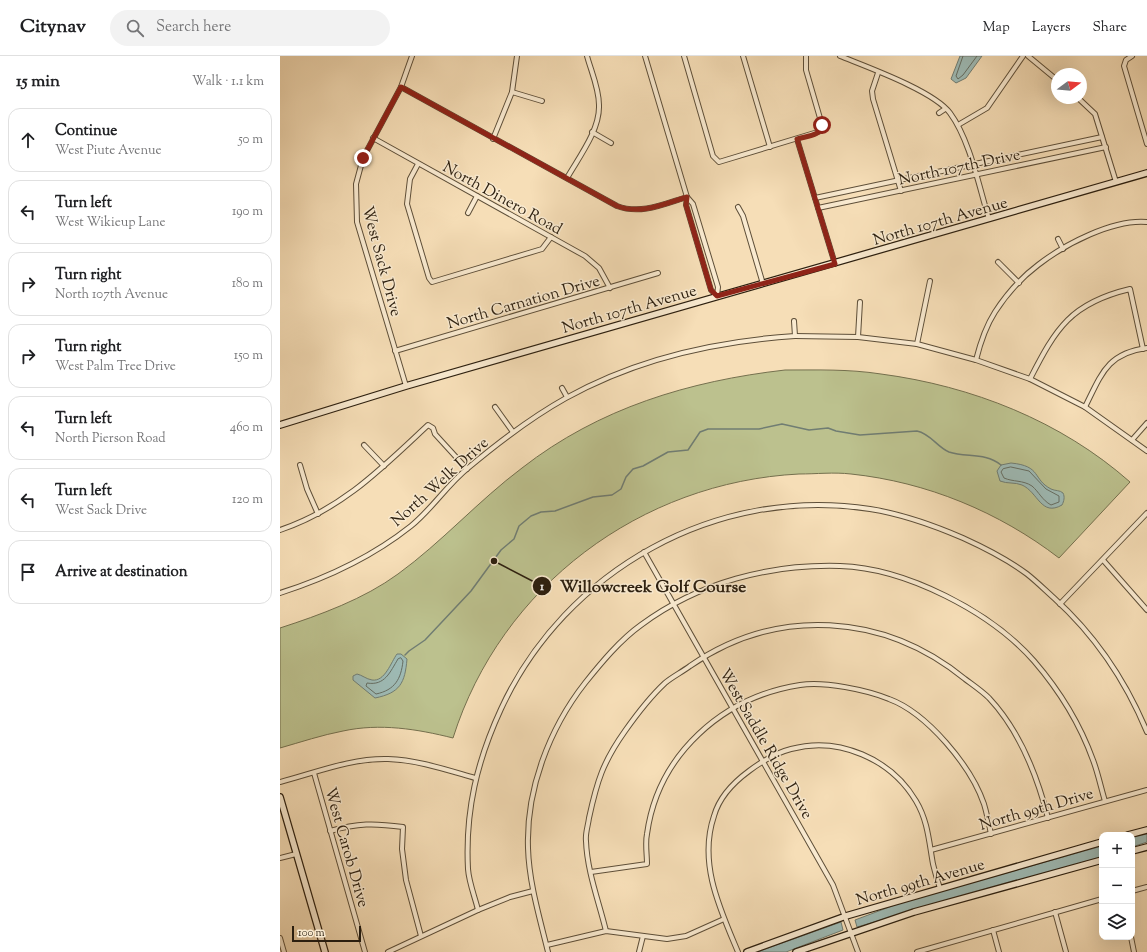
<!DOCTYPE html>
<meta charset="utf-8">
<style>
body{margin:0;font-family:"Sorts Mill Goudy",serif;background:#f2f2f2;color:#202124}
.controls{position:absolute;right:12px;bottom:12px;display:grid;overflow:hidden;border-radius:8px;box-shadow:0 4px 16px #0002}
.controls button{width:36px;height:36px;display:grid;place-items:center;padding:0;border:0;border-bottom:1px solid #e0e0e0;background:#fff;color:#202124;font:20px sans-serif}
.compass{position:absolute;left:771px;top:12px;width:36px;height:36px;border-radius:50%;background:#fff;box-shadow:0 4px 16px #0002;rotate:74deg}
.scale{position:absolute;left:12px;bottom:10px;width:69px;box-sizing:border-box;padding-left:4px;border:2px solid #2c1f0f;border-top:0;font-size:11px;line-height:14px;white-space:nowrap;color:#2c1f0f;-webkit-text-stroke:3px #f9ead0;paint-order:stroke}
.stop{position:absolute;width:12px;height:12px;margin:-9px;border:3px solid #8f2418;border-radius:50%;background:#fff}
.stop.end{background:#8f2418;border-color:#fff;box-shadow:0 1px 4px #0008}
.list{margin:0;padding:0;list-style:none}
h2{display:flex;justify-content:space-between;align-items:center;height:52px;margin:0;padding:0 16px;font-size:17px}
h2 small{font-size:13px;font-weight:400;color:#757577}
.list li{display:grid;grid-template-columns:26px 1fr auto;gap:12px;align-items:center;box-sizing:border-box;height:64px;margin:0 8px 8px;padding:0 8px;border:1px solid #e0e0e0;border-radius:12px}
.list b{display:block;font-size:15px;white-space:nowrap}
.list p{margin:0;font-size:13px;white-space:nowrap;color:#757577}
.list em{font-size:13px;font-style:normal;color:#757577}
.icon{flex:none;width:22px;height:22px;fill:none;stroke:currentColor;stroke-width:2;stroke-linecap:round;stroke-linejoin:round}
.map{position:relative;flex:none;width:867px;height:896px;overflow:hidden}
header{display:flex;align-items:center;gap:24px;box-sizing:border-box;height:56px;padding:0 20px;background:#fff;border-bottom:1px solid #e0e0e0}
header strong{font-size:19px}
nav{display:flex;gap:22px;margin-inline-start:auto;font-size:14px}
.search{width:280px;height:36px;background:#f2f2f2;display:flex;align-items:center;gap:10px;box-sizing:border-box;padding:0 14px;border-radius:22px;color:#757577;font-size:15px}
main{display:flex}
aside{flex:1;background:#fff}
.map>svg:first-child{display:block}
</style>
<header>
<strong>Citynav</strong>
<div class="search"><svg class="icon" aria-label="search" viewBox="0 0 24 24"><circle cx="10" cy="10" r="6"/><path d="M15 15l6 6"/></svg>Search here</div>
<nav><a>Map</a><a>Layers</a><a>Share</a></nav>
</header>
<main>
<aside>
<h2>15 min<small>Walk · 1.1 km</small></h2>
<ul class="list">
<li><svg class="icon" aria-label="ahead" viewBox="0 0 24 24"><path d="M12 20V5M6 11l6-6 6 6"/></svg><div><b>Continue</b><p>West Piute Avenue</p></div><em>50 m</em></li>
<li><svg class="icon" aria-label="left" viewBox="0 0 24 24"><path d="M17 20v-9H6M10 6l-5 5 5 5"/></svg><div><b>Turn left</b><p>West Wikieup Lane</p></div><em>190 m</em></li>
<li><svg class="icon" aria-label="right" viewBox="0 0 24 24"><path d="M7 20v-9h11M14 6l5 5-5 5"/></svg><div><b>Turn right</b><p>North 107th Avenue</p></div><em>180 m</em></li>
<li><svg class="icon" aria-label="right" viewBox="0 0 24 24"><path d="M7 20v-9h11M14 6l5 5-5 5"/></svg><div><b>Turn right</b><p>West Palm Tree Drive</p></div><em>150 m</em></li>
<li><svg class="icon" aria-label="left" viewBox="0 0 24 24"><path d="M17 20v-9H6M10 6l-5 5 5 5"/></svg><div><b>Turn left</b><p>North Pierson Road</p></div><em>460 m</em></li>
<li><svg class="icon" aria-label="left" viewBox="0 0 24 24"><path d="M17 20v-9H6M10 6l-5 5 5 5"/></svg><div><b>Turn left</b><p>West Sack Drive</p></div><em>120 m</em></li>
<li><svg class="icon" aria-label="arrive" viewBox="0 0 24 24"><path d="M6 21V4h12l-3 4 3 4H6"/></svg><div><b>Arrive at destination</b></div></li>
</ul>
</aside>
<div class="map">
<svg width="867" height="896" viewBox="0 0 867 896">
<rect width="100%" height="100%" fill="#f6deb7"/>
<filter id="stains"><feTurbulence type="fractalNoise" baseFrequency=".005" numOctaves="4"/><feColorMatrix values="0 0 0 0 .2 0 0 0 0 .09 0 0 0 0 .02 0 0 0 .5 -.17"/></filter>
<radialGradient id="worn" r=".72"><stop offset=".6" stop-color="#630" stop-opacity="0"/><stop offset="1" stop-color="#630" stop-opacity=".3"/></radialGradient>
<path fill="#bcc18e" stroke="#74704e" d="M505,314C537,314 569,313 601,318C692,330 781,365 850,426L779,502C719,456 647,426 571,418C554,416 536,418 519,418C361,426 221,530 173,682C137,673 100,667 63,675C42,679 21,686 0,692V572C40,559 84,543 118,518C162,486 198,445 242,412C319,352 409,325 505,314Z"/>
<g fill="#9ebbb6" stroke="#707d73">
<polygon points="680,0 702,0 686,22 676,27 671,23"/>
<path d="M731,407C762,410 752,423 771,433C775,435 780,434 783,437C785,441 784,445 782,449C761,461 758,436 742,429C735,426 727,428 720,425L717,415L721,409Z"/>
<path d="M117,598H121L127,603C125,627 120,637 95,642L73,624V620L77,618C82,619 86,623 92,624C105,626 111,606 117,598Z"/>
<polygon points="867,777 867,786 852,791 852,781"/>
<polygon points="822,790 822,801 577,871 575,864 620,847"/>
<polygon points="561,866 563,874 506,896 477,896"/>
</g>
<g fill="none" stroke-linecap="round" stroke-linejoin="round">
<g stroke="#656d62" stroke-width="1">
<polyline points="683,0 676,20 678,23 683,19 697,0"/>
<path d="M731,411L749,415L766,433L779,440V446L771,449C762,444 759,436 752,430C743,424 733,426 724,422L721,416L723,413Z"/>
<path d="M121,602L123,605C121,623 115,634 96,638L86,630L87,627C105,630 110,616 118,603Z"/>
</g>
<path stroke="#707d73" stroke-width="1.5" d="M125,599L129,595L145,584L191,535L221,494L234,483L239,470L251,460L261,456L275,455L313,441L332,439L341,433L346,421L353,413L363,410L388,396L408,394L420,376L428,373H479L502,368L529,374L548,372L556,375L580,379L637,375C651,378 657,391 669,396C686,402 705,396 721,409"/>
<g stroke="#5e4f39" stroke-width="6">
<g id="minor">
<polyline points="365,0 407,141 406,149 431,234 437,240"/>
<polyline points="404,0 433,100 439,106 541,75 542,69 526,14 526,0"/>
<polyline points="463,0 490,91"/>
<path d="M560,0C587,11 654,35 670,57C690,84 699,131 709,163"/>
<polyline points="748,0 777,24"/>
<polyline points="852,0 846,4 844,10 867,88"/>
<polyline points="598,17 592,35 593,43 621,135"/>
<path d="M121,31L337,150C361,159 384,148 407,141"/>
<polyline points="232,36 262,45"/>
<polyline points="798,42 815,58 836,126"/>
<polyline points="659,57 665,53"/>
<polyline points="678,69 707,52 743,0"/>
<polyline points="312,76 331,87"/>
<polyline points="93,82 305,200 319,212 330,232"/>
<polyline points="213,83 232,36 237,0"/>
<polyline points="517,83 555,208"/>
<polyline points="138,108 130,123 127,148 149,222 152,226 262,193 271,181"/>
<path d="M287,122C299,101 320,74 319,49C319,32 311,15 307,0"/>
<polyline points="407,141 413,148 438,231 437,240"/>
<polyline points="535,142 822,81"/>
<polyline points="458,151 463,160 483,228"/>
<polyline points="538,152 826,91"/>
<polyline points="188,157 197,140"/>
<polyline points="778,183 783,193"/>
<polyline points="718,206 739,227"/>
<polyline points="515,280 578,281 637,288 696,304 750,323 805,351 867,395"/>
<polyline points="578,281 580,246"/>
<polyline points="637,288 650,225"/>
<polyline points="115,295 378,217"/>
<path d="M696,304C700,288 706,270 715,256C726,239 742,221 758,209C785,188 833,163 867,166"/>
<path d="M750,323C776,272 791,247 850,233L863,293"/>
<polyline points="126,330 77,166 76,128 83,102 121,31 132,0"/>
<polyline points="282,332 287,341"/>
<polyline points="215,351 233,376"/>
<path d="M805,351C821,319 827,297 867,292"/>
<polyline points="852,384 867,367"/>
<polyline points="84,389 104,410"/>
<polyline points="20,409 27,433 38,458"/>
<path d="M0,474C62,453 101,413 148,369L153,372L155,378L187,413"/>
<polyline points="364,496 553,829 578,896"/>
<polyline points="823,504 867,554"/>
<path d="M0,537C47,522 92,501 131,470C152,453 167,429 188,412C219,386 252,361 286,342C356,303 437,285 515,280L514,265"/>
<polyline points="780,548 867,457"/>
<polyline points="34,717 85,896"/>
<path d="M0,726C35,717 71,702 108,703C138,704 167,714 195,722"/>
<path d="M50,775C78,767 94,767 123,771L122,793L126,824L141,880"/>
<polyline points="651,794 867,734"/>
<polyline points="0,802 16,798"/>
<path d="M311,816L367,808C367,798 365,787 367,778C378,698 443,641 520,629C544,625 587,634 609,643C647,657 691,710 704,748C707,758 709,768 711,778"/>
<polyline points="852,835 867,831"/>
<path d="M198,854C195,841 189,827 188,813C185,755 197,705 221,653C285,514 437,429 590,453C622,458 653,469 683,482C705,492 727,503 747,518C756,525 765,534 774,542C816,580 845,623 867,676"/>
<polyline points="775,856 786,896"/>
<polyline points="713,874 719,896"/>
<path d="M326,875C319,846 307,815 306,785C305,778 308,770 309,762C317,725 323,706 345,675C357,658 370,641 385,627C392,621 402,616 410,610C497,550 604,557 685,623C693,629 702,635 709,642C740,675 757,719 768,762"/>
<polyline points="851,881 854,896"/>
<polyline points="0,882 4,896"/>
<polyline points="267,889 326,875 387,883 406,880 444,863"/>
<polyline points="108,896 198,854 230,841 253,835"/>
<path d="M268,896C260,863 249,827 248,792C246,734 269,673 305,627C321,607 340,584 361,569C419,526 490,508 560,510C626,512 711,556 754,605C779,634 800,668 813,704C818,717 821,732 825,745"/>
<polyline points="359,896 363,880"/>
<path d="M458,896C440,853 418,807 434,760C439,742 454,726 469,715C481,706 495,697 511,693C559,680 611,703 636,745C648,765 649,786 653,808C655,816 657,824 660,832"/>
<polyline points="637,896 822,843"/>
</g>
</g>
<g stroke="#2c1f0f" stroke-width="8">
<g id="secondary">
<polyline points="0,369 126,330 867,117"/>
<polyline points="0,741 45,896"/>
<polyline points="848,779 867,774"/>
<polyline points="852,795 867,791"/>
<polyline points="467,896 566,860 822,786"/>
<polyline points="516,896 634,856 822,804"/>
</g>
</g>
<use href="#minor" stroke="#f9ead0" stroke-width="4"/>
<use href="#secondary" stroke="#f9ead0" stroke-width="5.5"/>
</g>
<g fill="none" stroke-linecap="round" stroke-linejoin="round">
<path stroke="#8f2418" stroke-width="5" d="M83,102L121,31L337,150C361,159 384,148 407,141L406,149L431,234L437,240L555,208L517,83C526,80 542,80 542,69"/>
</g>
<g text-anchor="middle" stroke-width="3" stroke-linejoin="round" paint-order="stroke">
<g font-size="16" fill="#2c1f0f" stroke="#f9ead0">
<text transform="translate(679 110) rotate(-12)" y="6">North 107th Drive</text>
<text transform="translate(223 141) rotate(29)" y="6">North Dinero Road</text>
<text transform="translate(660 164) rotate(-16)" y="6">North 107th Avenue</text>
<text transform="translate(103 205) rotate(75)" y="6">West Sack Drive</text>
<text transform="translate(243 245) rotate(-16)" y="6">North Carnation Drive</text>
<text transform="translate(349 252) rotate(-16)" y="6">North 107th Avenue</text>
<text transform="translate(159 425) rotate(-42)" y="6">North Welk Drive</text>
<text transform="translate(487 687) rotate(60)" y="6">West Saddle Ridge Drive</text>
<text transform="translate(756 752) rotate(-16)" y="6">North 99th Drive</text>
<text transform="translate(68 791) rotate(74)" y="6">West Carob Drive</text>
<text transform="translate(640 825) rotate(-16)" y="6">North 99th Avenue</text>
</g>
</g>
<path fill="none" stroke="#2c1f0f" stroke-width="1.5" d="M214 505L262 530"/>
<g fill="#2c1f0f" stroke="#f9ead0" stroke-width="1.5">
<circle cx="214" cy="505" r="4"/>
<circle cx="262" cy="530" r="10"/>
</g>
<g font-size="12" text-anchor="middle" font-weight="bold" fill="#fff">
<text x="262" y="534">1</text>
</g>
<g font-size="17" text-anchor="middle" font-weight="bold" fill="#2c1f0f" stroke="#f9ead0" stroke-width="3" stroke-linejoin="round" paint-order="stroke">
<text x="373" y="536">Willowcreek Golf Course</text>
</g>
<rect width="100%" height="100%" filter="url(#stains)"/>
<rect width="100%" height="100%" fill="url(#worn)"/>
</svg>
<div class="controls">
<button>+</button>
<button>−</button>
<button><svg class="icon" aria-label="layers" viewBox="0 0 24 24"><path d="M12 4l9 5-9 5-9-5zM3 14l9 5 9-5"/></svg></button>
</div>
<svg class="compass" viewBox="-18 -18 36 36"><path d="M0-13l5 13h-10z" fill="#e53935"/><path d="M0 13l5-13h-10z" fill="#757577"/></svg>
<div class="scale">100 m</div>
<div class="stop" style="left:542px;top:69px"></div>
<div class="stop end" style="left:83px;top:102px"></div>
</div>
</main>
